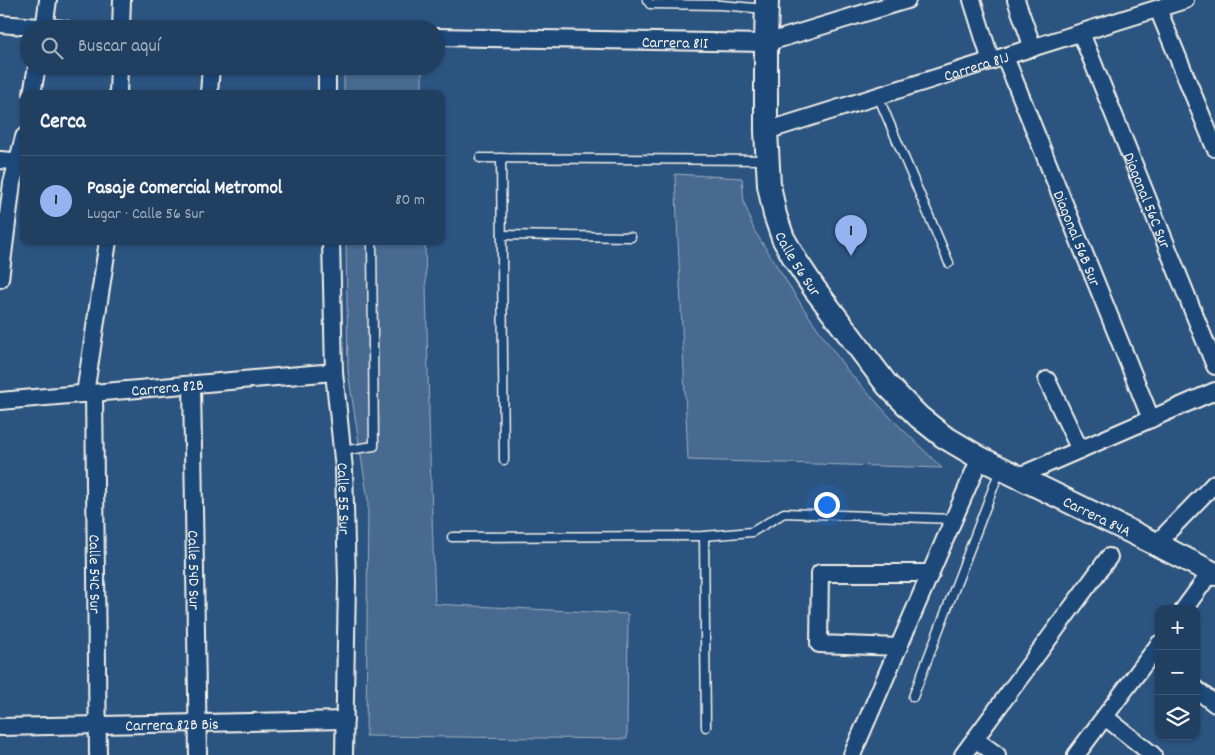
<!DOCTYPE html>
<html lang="es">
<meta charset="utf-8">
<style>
body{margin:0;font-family:Dekko,sans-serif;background:#294667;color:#f1f3f6}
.controls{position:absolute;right:15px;bottom:15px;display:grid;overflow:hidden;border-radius:10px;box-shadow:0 1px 4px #0004}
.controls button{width:45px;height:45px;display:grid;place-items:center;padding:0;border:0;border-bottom:1px solid #3e5876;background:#213f61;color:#f1f3f6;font:25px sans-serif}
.you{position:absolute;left:826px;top:504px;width:18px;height:18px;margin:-12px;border:4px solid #fff;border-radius:50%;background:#1a73e8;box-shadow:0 0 0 8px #1a73e833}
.badge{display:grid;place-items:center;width:32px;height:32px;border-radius:50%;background:#95b2f1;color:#111;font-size:16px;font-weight:700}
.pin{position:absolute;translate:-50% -41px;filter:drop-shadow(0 1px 2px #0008)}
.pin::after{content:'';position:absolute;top:26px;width:18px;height:15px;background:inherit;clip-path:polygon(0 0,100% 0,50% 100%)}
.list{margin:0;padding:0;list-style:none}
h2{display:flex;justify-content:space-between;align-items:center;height:65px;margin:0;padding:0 20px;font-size:21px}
h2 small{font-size:16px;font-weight:400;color:#a2afbd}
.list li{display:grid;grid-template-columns:32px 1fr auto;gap:15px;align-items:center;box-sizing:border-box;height:90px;padding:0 20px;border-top:1px solid #3e5876}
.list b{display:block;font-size:19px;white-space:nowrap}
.list p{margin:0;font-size:16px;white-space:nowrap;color:#a2afbd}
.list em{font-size:16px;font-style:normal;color:#a2afbd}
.icon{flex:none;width:28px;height:28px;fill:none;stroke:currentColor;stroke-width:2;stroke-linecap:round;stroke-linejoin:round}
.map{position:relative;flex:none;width:1215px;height:755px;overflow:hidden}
.search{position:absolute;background:#213f61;box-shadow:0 1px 4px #0004;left:20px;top:20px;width:425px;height:55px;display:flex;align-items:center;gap:12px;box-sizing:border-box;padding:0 18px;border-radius:28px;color:#a2afbd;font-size:19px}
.panel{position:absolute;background:#213f61;box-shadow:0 1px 4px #0004;left:20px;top:90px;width:425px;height:155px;border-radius:10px}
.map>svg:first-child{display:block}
</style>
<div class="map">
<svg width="1215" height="755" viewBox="0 0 1215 755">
<rect width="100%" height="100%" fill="#2c5481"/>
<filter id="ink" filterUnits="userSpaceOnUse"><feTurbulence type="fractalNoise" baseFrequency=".02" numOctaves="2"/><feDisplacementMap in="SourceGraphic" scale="10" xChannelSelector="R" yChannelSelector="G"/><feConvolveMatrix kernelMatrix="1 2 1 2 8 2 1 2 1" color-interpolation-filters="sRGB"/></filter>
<g filter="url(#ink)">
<g fill="#496b90" stroke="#9eaebc">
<rect x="344" y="66" width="78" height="28"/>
<polygon points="675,174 742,178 744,202 754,230 804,309 847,370 888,415 942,468 688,460"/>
<polygon points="346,241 425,241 430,456 435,604 628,614 627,739 366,736 368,501 348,372"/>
</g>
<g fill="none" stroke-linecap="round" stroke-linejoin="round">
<g stroke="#f4f1e8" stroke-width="11">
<g id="lane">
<polyline points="647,0 650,4 721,5 765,9"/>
<polyline points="878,96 949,263"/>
<polyline points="480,158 766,160"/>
<polyline points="501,158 504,460"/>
<polyline points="502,235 631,237"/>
<polyline points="342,451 374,446 372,241"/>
<polyline points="704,536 706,727"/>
<polyline points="452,537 704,536 752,532 784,513 954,519"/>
<polyline points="913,697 1000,470"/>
</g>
</g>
<g stroke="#f4f1e8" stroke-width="20">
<g id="street">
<polyline points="972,0 991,61"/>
<polyline points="1016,0 1033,48"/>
<polyline points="1158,9 1215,148"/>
<polyline points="0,24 65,29"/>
<polyline points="44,29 48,0"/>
<polyline points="121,29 122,0"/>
<path id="s1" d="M1081,33L1215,366"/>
<path id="s2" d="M436,37L766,43L907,0"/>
<path id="s3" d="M1005,57L1151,419"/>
<polyline points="327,66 327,94"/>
<polyline points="32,94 37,66"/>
<polyline points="118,94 119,66"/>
<polyline points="209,94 211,66"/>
<path id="s4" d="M766,131L1185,0"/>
<polyline points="0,160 24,162"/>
<path id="s5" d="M331,241L334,372L344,469L347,581L344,755"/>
<polyline points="0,279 12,183 24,137"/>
<polyline points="1047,380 1080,450"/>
<path id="s6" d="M192,385L198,755"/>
<path id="s7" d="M94,393L98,755"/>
<polyline points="85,394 108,241"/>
<path id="s8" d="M0,401L334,372"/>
<polyline points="1017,477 1215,391"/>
<polyline points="1156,544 1215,483"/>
<polyline points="1184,609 1211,572"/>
<polyline points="899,647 819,644 820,573 931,573"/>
<polyline points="1196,689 1215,704"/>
<polyline points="1105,717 1153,755"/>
<path id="s9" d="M0,727L345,720"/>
<polyline points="975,739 997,755"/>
<polyline points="852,755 980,458"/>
<polyline points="963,755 1109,557"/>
<polyline points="1076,755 1159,644"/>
</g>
</g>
<g stroke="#f4f1e8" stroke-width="26">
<g id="secondary">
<path id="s10" d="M767,0L766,43V131L769,185L775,215L783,238L796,261L814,288L887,385L919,417L943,436L980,458L1156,544L1215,574"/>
</g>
</g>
<use href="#lane" stroke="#1f4a7a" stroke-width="8"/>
<use href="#street" stroke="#1f4a7a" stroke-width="16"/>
<use href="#secondary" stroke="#1f4a7a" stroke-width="22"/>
</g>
</g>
<g text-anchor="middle" stroke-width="4.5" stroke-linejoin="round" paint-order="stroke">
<g font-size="16" fill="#f4f1e8" stroke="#1f4a7a">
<text dy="6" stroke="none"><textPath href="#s2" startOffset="239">Carrera 81I</textPath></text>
<text dy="6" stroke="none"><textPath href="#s4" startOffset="220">Carrera 81J</textPath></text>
<text dy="6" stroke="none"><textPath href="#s1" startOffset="180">Diagonal 56C Sur</textPath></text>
<text dy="6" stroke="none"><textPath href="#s3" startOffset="195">Diagonal 56B Sur</textPath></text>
<text dy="6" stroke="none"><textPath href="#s10" startOffset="270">Calle 56 Sur</textPath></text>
<text dy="6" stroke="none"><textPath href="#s8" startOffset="168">Carrera 82B</textPath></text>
<text dy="6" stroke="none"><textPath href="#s5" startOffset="258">Calle 55 Sur</textPath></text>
<text dy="6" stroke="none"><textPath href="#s10" startOffset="670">Carrera 84A</textPath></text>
<text dy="6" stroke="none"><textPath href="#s6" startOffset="185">Calle 54D Sur</textPath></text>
<text dy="6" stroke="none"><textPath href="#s7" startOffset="181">Calle 54C Sur</textPath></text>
<text dy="6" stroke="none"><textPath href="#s9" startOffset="172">Carrera 82B Bis</textPath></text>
</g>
</g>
</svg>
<div class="controls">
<button>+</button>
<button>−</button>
<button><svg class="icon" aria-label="layers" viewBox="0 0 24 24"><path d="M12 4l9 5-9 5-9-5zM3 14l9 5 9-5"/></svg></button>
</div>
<div class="you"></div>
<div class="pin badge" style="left:851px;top:256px">1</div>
<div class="search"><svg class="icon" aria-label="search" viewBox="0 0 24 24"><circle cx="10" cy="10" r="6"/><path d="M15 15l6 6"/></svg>Buscar aquí</div>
<section class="panel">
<h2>Cerca<small></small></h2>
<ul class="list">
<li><span class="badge">1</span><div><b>Pasaje Comercial Metromol</b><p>Lugar · Calle 56 Sur</p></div><em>80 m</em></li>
</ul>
</section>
</div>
